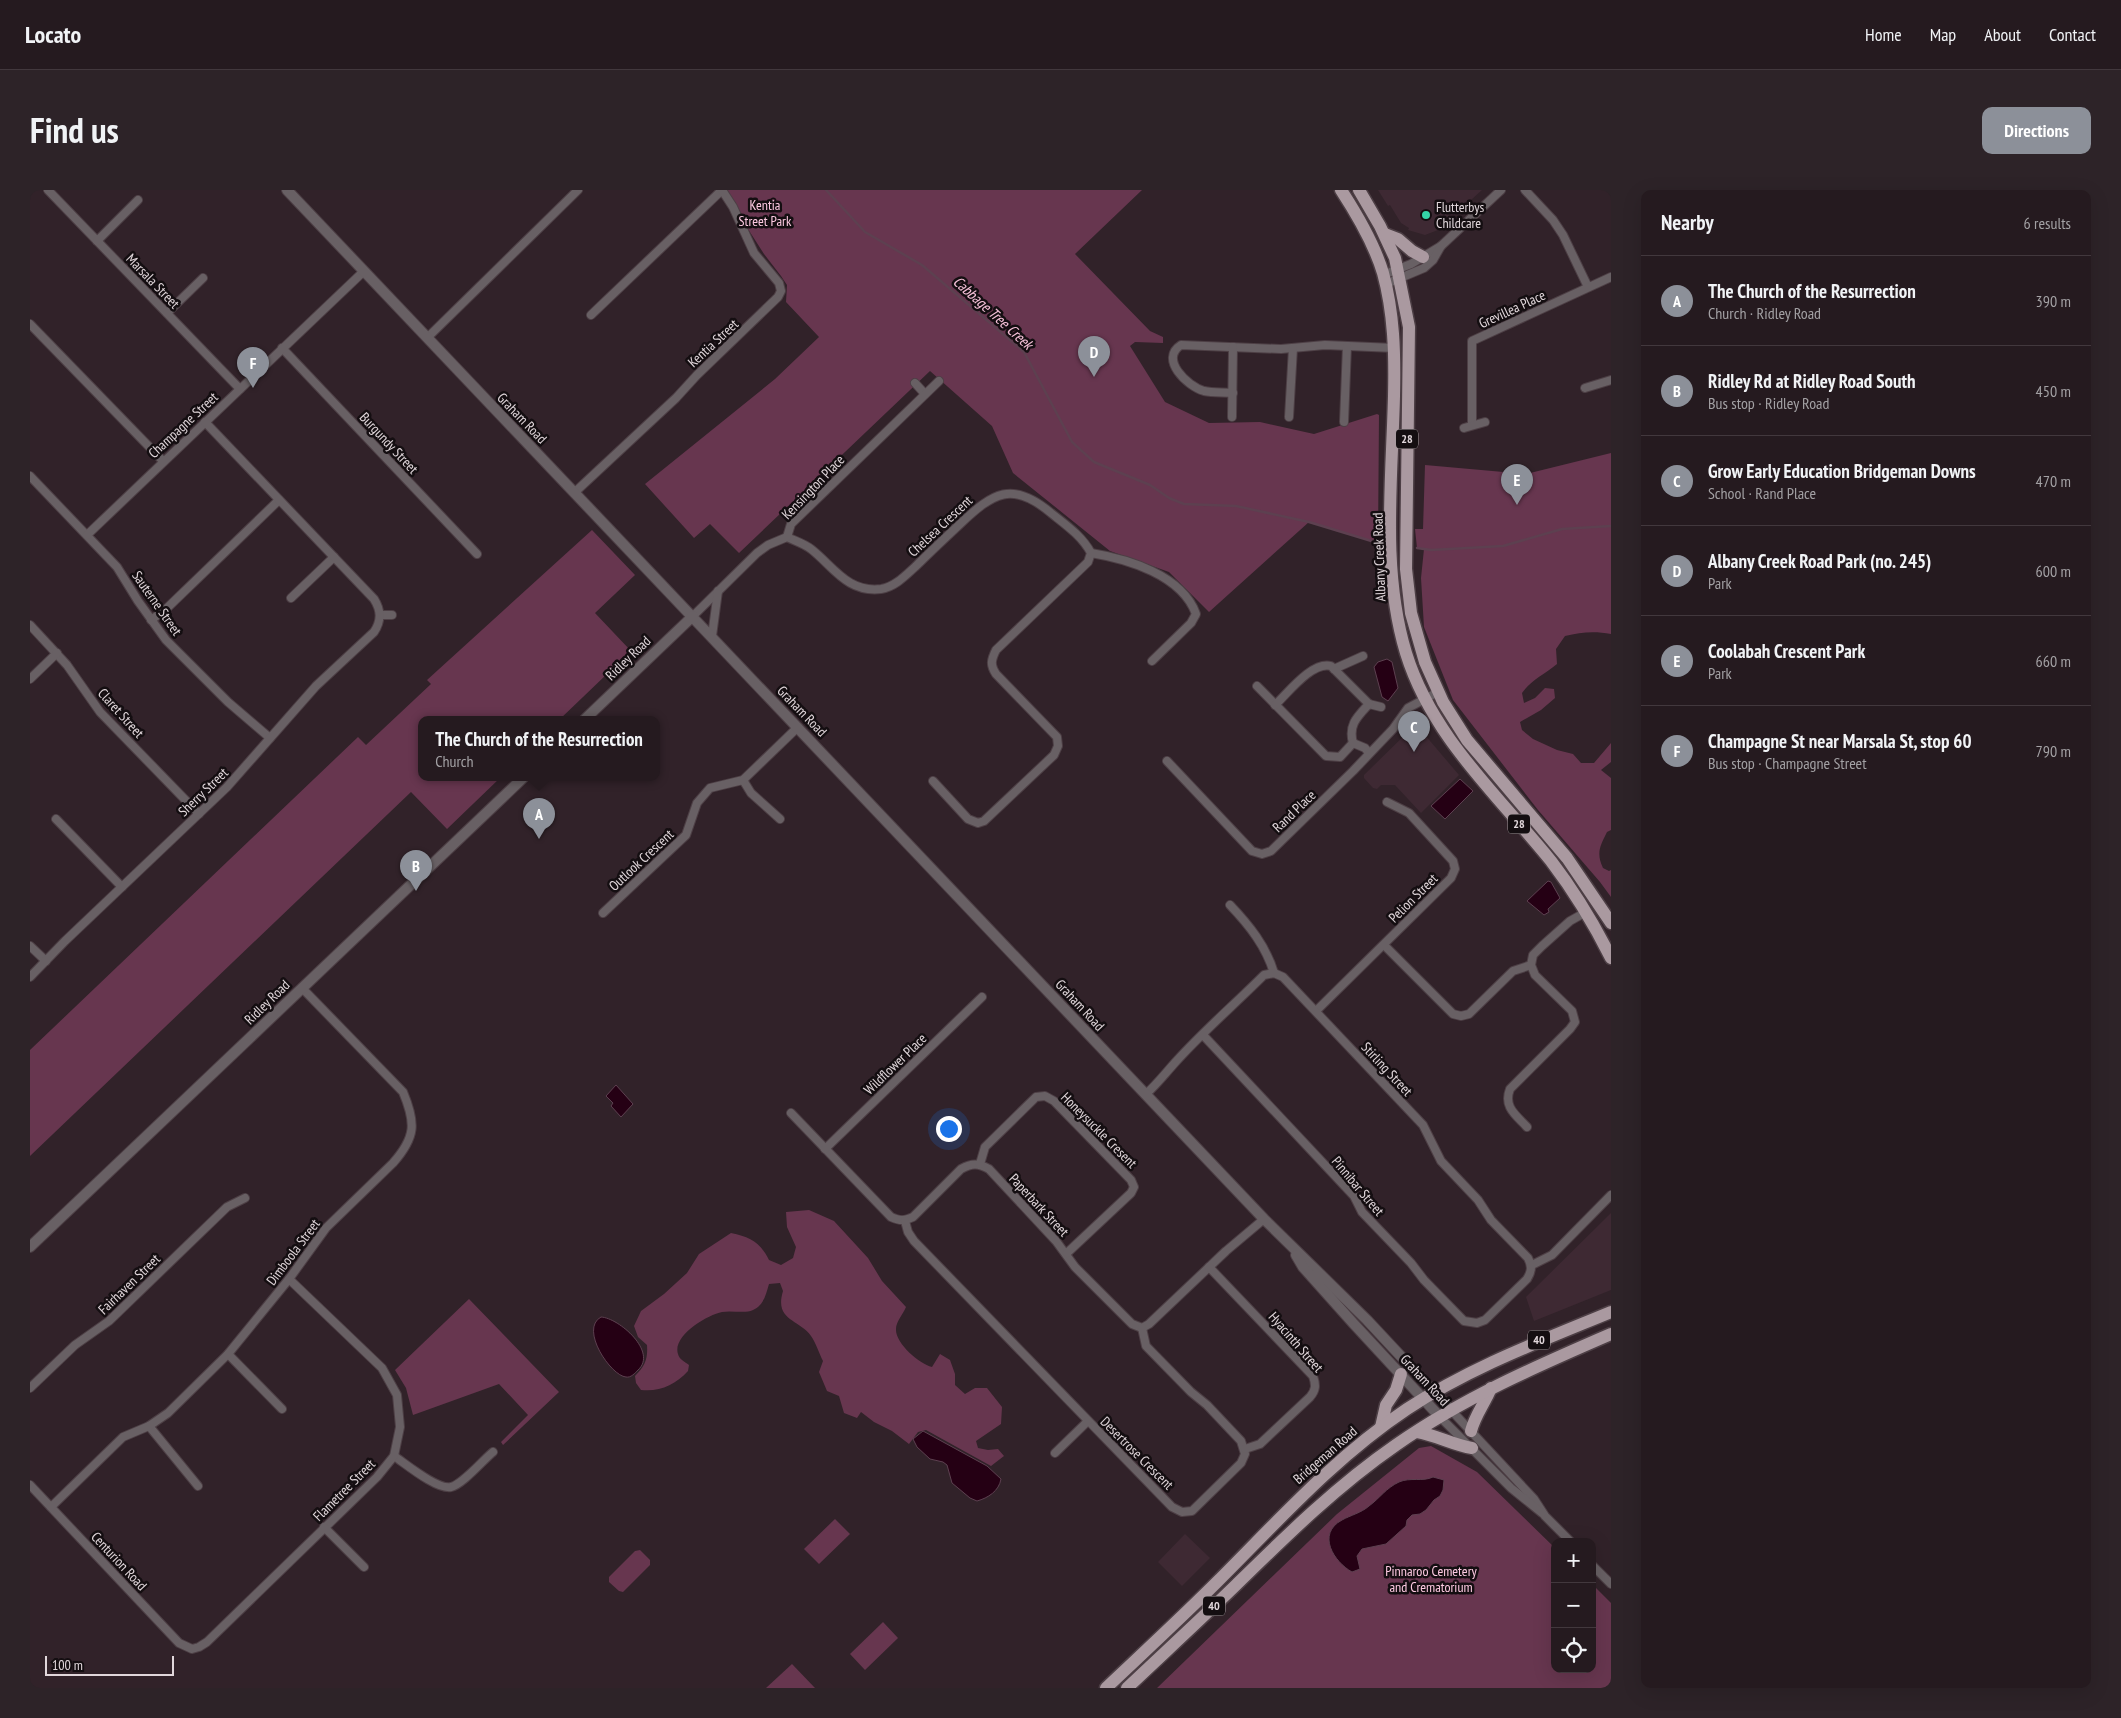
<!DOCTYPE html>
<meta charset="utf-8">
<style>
body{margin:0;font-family:"PT Sans Narrow",sans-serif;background:#2d2328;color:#f1f3f6}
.controls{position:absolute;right:15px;bottom:15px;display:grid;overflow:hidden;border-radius:10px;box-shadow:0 5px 20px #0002}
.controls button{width:45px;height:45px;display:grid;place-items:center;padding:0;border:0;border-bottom:1px solid #42383d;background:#251a1f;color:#f1f3f6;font:25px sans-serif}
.scale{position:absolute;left:15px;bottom:12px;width:129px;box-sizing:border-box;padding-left:5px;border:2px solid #e1d7db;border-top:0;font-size:14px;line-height:18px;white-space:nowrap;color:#e1d7db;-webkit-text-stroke:4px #140e11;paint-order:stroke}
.you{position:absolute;left:918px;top:938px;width:18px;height:18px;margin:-12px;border:4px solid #fff;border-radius:50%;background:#1a73e8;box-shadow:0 0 0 8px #1a73e833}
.badge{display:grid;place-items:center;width:32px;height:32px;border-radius:50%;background:#8c9099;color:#fff;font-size:16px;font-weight:700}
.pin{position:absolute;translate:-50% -41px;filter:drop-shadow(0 1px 2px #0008)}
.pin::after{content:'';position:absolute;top:26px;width:18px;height:15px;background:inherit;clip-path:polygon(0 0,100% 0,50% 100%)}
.popup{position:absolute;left:388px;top:526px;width:242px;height:65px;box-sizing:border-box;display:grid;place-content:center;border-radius:10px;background:#251a1f;filter:drop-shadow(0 1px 4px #0005);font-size:16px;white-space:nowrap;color:#a3a1a4}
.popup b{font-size:19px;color:#f1f3f6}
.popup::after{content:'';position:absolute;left:50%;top:100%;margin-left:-10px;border:10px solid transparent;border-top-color:#251a1f}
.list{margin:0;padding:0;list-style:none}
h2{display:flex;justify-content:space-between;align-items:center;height:65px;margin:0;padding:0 20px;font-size:21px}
h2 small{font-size:16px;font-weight:400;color:#a3a1a4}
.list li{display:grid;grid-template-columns:32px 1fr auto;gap:15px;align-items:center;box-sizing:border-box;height:90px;padding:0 20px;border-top:1px solid #42383d}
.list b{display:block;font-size:19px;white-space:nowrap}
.list p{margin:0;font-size:16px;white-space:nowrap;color:#a3a1a4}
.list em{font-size:16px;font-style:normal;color:#a3a1a4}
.icon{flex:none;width:28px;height:28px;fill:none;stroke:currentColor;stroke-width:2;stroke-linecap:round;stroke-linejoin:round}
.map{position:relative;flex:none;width:1581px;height:1498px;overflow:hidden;border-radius:10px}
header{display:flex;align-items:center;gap:30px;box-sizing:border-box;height:70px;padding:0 25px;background:#251a1f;border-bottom:1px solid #42383d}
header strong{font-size:24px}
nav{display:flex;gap:28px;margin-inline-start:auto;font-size:18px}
.intro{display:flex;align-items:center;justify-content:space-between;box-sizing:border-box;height:120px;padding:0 30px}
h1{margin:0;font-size:35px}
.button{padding:12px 22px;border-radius:10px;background:#8c9099;color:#fff;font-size:18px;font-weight:700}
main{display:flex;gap:30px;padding:0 30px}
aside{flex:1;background:#251a1f;border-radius:10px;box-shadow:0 5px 20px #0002}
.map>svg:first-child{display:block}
</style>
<header>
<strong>Locato</strong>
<nav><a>Home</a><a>Map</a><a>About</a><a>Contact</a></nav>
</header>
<div class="intro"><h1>Find us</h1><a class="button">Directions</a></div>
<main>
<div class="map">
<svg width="1581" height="1498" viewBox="0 0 1581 1498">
<rect width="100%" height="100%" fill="#312229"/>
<g fill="#3e2933">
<polygon points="1348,0 1452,0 1408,40 1395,45 1378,40 1379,38 1371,33 1360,15 1358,16"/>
<polygon points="1382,538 1389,538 1429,585 1391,623 1365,595 1351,595 1347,599 1343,598 1334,588 1334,585"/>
<polygon points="1581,1023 1581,1100 1504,1131 1496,1107"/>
<polygon points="1155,1344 1180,1368 1152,1396 1128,1372"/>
</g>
<g fill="#67364f">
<polygon points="693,0 1112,0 1045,64 1120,141 1133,147 1133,153 1105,152 1100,156 1135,212 1179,233 1230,232 1284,244 1347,224 1349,225 1348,353 1279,332 1179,422 1139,382 1080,361 983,283 962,236 900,181 709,363 680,334 664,348 615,294 745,189 789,147 756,112 757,95 751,86 734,64"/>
<path d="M1581,263V444C1565,441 1551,442 1535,446L1526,459L1527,474C1514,485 1502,489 1492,503L1494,513L1505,508L1515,498L1524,499L1525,508L1511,520L1490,532L1492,540L1503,549L1527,560L1543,564L1551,573H1564L1581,553V572L1571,580L1581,588V640L1577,642C1570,656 1566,663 1573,678L1579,681L1581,680V707L1570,692L1508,620L1423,510L1394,437L1391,388L1394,359L1387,358L1385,339H1393L1395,275L1496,284Z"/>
<polygon points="562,340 605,385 565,423 601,461 529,530 392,530 392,588 470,588 417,639 381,602 0,966 0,860 328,547 336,555 401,494 397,490"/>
<path d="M779,1020L804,1031L838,1068L852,1091L876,1117C873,1124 866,1132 866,1139C865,1153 889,1174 902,1177L910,1164L920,1170L925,1184V1195L935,1204L945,1198H957L972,1217L971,1234L946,1251L948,1258L958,1260L968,1259L974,1266L961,1276L896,1240L888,1242L879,1254L862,1241L844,1232L831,1222L827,1228L814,1223L809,1206L797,1201L789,1182L793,1171C789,1163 786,1153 781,1146C769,1129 744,1131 753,1101L750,1093L739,1094C736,1104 734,1115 723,1120C715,1124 702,1120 692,1122C677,1125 642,1146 648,1164C649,1169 655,1172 659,1175L658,1181C645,1195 630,1202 611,1200L606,1193L605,1186C615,1176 618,1169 617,1155L608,1147L604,1136L611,1121L634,1104L657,1083L669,1064L701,1043C720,1047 730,1052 739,1070L751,1075L763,1068L766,1057L757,1037L756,1022Z"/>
<polygon points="439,1109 529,1202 473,1255 471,1252 498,1225 469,1194 383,1225 376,1198 365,1180"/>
<polygon points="1401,1256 1447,1282 1525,1358 1525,1479 1562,1479 1562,1394 1581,1413 1581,1498 1127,1498 1307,1324 1389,1258"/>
<polygon points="805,1329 820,1344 789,1374 774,1359"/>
<polygon points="610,1360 620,1370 620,1375 593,1402 589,1401 579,1392 579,1387 605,1361"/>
<polygon points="853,1432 868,1448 835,1480 820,1464"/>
<polygon points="762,1474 785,1498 736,1498"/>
</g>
<g fill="#250014" stroke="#5d4050">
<polygon points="1357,469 1362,472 1368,498 1358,511 1352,507 1344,477 1348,472"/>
<polygon points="1430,589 1443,601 1415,629 1401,616"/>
<polygon points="1518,691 1521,692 1530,708 1518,719 1519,722 1514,725 1497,711"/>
<polygon points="586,895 603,914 591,927 581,916 583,913 576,906"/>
<path d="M571,1127C589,1128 628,1162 608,1180C605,1183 601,1188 596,1187C581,1186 549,1139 571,1127Z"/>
<path d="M893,1241L957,1276L971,1289C969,1301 958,1308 947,1311L940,1308L922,1293L917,1275L913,1272L900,1269L887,1257L883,1249Z"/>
<path d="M1403,1287L1414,1290L1413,1300L1410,1306L1404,1310L1396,1320L1390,1324L1382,1325L1377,1330L1376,1336L1356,1354L1332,1359L1327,1366L1330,1379L1322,1382C1304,1372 1286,1344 1312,1330C1321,1325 1331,1323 1339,1316C1350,1308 1356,1298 1369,1292C1380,1287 1393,1292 1403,1287Z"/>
</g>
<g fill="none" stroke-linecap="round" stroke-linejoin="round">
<g stroke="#5d4050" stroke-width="2.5">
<polyline points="796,0 835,42 892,75 994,162 1042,252 1064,272 1120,295 1139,308 1154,314 1206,316 1279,332 1348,353"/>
<polyline points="1387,358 1401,360 1473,356 1532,339 1581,336"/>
</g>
<g stroke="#4d3f45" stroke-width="10">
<g id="minor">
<polyline points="18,0 210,199"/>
<polyline points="1495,0 1523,30 1533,45 1558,97"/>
<polyline points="67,51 108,10"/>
<polyline points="1353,85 1381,74 1411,56"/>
<polyline points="1356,94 1394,78 1403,70 1411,56 1471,0"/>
<polyline points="137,123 173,88"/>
<polyline points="561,125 692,0"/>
<polyline points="0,134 133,271"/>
<polyline points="397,148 548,0"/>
<polyline points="252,158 447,364"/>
<polyline points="885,193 895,204"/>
<polyline points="1555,198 1581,190"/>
<path d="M1203,203C1194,202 1183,203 1174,201C1157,196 1129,169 1151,155L1251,159L1295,155L1364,158"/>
<polyline points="1202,227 1203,157"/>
<polyline points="1259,227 1263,158"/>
<polyline points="1314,232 1317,156"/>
<polyline points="1442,235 1442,151 1581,87"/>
<polyline points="1434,238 1455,232"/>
<polyline points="0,286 87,377 108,411 136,450 198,512 240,548"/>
<polyline points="544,303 646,208 667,185 748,107 751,101 749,93 724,63 703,17 692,0"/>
<polyline points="57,345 333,82"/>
<path d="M757,347C765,351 773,353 781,359C803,376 817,403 851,399C865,397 876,385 886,376C900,362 915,348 930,334C963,303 982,290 1021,323C1036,335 1052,346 1061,363L1058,372L966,460C961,470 960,475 966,484L1027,547L1028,556L1024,565L954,631L948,633L938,629L903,591"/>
<path d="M1061,363C1098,369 1152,385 1166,424L1161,433L1122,471"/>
<polyline points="261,408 304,367"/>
<polyline points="350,425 362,425"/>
<polyline points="663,426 727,363 738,355 757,347 761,334 909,191"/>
<polyline points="121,430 135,420 249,310"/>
<polyline points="0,435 37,475 70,522 169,624"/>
<polyline points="682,446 688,401"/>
<polyline points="1304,479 1333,466"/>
<polyline points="0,489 27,463"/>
<polyline points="1227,496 1296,566 1310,567 1323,553"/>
<polyline points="1339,514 1351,517"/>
<path d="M1245,515C1258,503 1282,471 1301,476L1339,514C1327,527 1318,535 1323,553"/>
<polyline points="1323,553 1335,558 1339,563"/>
<polyline points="1137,571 1222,661 1232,664 1241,661 1323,581 1363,539 1378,518 1408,502"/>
<polyline points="713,590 721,603 750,629"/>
<polyline points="26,629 92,697"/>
<path d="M1200,715C1219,735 1236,756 1244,783"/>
<polyline points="573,723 656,645 667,613 680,598 713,590 768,537"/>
<polyline points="1354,755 1423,824 1431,826 1439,824 1483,781 1501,775"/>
<polyline points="0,756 16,771"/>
<path d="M0,787L35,751L197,597L286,496L344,442C352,430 351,420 344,409L175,232"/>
<polyline points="1286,821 1421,688 1425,679 1423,671 1379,623 1357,612"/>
<path d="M1116,904C1126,895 1134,885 1142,876C1170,844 1204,815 1234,785L1244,783L1253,787L1393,935L1411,971L1448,1010L1461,1030L1498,1068C1502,1076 1502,1081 1497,1089L1455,1130L1447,1133L1434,1131L1394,1090L1381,1073L1332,1022L1324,1006L1173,845"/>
<path d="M761,923L861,1027C870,1031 874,1031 883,1027L931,979C942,973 948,973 959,979L1026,1051L1045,1077L1102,1134L1112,1138L1119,1134L1196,1061L1234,1029"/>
<path d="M1497,937C1486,925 1473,917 1480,899L1540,839L1545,832L1542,821L1505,785L1501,775L1503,765L1512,756L1540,731L1556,722"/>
<polyline points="795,959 952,807"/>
<polyline points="950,974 955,957 1006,907 1015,906 1024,911 1101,990 1104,997 1101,1003 1037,1063"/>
<polyline points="875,1031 878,1042 884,1051 1142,1317 1152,1322 1162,1321 1211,1273 1215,1264 1211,1251 1177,1215 1161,1202 1116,1156 1112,1138"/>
<polyline points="1502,1075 1522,1065 1581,1005"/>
<path d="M1179,1077L1283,1186C1286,1195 1286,1200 1280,1207L1230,1254L1215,1259"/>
<polyline points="198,1164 252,1219"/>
<polyline points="0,1198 45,1155 79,1131 197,1017 215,1008"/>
<polyline points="1421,1220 1504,1309 1515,1326 1541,1352"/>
<polyline points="1410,1227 1481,1298 1512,1323"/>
<polyline points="119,1236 168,1296"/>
<polyline points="1025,1263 1058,1231"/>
<path d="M364,1266C376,1274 407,1300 421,1297C433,1294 453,1270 463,1262"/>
<polyline points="0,1295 149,1453 162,1459 169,1457 177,1452 347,1287 364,1266 370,1237 367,1205 352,1178 259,1089"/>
<path d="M21,1317L93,1247L119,1236L138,1223L198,1164L259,1089L296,1038L363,973C386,947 386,933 373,902L272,798"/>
<polyline points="294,1337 334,1377"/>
<polyline points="1562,1375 1581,1394"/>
</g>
</g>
<g stroke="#4d3f45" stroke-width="12">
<g id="tertiary">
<polyline points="257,0 1234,1029 1337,1130 1421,1220"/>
<polyline points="554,530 663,426"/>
<polyline points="0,1057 493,588"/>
<polyline points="1266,1065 1273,1077 1323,1133 1410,1227"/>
</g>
</g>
<g stroke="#4d3f45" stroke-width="15">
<g id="primary">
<path d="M1311,0C1328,26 1344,53 1353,83C1364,123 1365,164 1364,206C1362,291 1351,380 1376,463C1402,547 1467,604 1521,671C1544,701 1564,734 1581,768"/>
<polyline points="1329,0 1350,36 1365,68 1379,137 1376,379 1381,423 1395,472 1413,512 1437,550 1537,668 1581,733"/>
<polyline points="1355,44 1368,49 1382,61 1393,67"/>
<polyline points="1351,1237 1356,1215 1366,1200 1371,1184"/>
<path d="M1441,1241C1445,1225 1455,1213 1461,1198"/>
<path d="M1387,1242C1406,1245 1423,1255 1442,1258"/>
<path d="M1076,1498C1113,1463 1151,1428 1188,1391C1248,1331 1305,1267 1377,1219C1441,1177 1511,1151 1581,1122"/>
<path d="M1097,1498C1134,1463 1171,1429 1207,1394C1257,1345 1308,1295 1366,1255C1433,1208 1507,1176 1581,1144"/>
</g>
</g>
<use href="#minor" stroke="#686064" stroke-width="8"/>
<use href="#tertiary" stroke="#686064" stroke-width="10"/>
<use href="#primary" stroke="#aa99a0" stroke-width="12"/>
</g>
<circle fill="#34d4a8" stroke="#140e11" stroke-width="2" cx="1396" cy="25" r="5"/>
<g text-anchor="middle" stroke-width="5" stroke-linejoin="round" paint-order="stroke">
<g fill="#140e11" stroke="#a49b9e" stroke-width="1">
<rect x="1366" y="239.5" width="22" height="19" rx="4"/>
<rect x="1478" y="624.5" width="22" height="19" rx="4"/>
<rect x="1498" y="1140.5" width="22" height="19" rx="4"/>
<rect x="1173" y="1406.5" width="22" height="19" rx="4"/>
</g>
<g font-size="12" font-weight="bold" fill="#e1d7db">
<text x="1377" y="253">28</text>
<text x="1489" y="638">28</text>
<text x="1509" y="1154">40</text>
<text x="1184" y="1420">40</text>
</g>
<g font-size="14" fill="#fecae2" stroke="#140e11">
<text x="735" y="20">Kentia<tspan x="735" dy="16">Street Park</tspan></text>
<text x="1401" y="1386">Pinnaroo Cemetery<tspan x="1401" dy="16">and Crematorium</tspan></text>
</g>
<g font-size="14" fill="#e1d7db" stroke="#140e11" text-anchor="start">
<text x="1406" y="22">Flutterbys<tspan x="1406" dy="16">Childcare</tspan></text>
</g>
<g font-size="14" fill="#e1d7db" stroke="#140e11">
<text transform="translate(123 91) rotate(46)" y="5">Marsala Street</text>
<text transform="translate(1482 119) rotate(-25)" y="5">Grevillea Place</text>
<text transform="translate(683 153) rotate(-43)" y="5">Kentia Street</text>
<text transform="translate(492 228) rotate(46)" y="5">Graham Road</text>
<text transform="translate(153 235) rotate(-43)" y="5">Champagne Street</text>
<text transform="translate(359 253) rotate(47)" y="5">Burgundy Street</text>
<text transform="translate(783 297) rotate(-46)" y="5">Kensington Place</text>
<text transform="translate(910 336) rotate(-43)" y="5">Chelsea Crescent</text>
<text transform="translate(1349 367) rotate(-92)" y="5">Albany Creek Road</text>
<text transform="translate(127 413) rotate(55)" y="5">Sauterne Street</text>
<text transform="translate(598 468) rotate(-44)" y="5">Ridley Road</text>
<text transform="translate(772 521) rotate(46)" y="5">Graham Road</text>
<text transform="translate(91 523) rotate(48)" y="5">Claret Street</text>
<text transform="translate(173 602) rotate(-44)" y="5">Sherry Street</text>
<text transform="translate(1264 621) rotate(-44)" y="5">Rand Place</text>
<text transform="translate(611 670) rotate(-43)" y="5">Outlook Crescent</text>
<text transform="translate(1383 708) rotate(-45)" y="5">Pelion Street</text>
<text transform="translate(237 812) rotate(-44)" y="5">Ridley Road</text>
<text transform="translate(1050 815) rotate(47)" y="5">Graham Road</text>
<text transform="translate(865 874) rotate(-44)" y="5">Wildflower Place</text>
<text transform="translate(1357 879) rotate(47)" y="5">Stirling Street</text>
<text transform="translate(1069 940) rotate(45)" y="5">Honeysuckle Cresent</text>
<text transform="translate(1328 996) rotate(50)" y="5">Pinnibar Street</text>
<text transform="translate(1009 1015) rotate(47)" y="5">Paperbark Street</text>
<text transform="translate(263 1062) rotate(-53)" y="5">Dimboola Street</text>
<text transform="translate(99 1094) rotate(-44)" y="5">Fairhaven Street</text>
<text transform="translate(1266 1152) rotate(49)" y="5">Hyacinth Street</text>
<text transform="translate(1395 1190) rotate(47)" y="5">Graham Road</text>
<text transform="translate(1107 1263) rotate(45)" y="5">Desertrose Crescent</text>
<text transform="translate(1295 1265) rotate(-41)" y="5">Bridgeman Road</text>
<text transform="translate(314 1300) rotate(-45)" y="5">Flametree Street</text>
<text transform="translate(89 1371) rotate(47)" y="5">Centurion Road</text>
</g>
<g font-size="15" font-style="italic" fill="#f6c1d9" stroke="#140e11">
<text transform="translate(963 123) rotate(42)" y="5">Cabbage Tree Creek</text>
</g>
</g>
</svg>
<div class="controls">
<button>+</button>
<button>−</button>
<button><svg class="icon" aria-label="locate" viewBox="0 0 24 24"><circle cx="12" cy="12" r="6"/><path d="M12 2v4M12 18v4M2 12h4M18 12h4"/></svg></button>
</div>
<div class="scale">100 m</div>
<div class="you"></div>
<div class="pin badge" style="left:509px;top:649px">A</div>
<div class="popup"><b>The Church of the Resurrection</b>Church</div>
<div class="pin badge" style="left:386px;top:701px">B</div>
<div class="pin badge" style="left:1384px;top:562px">C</div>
<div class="pin badge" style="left:1064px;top:187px">D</div>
<div class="pin badge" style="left:1487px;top:315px">E</div>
<div class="pin badge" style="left:223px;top:198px">F</div>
</div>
<aside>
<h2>Nearby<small>6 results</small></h2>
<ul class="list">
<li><span class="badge">A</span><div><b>The Church of the Resurrection</b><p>Church · Ridley Road</p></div><em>390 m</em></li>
<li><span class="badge">B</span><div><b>Ridley Rd at Ridley Road South</b><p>Bus stop · Ridley Road</p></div><em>450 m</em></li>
<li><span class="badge">C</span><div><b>Grow Early Education Bridgeman Downs</b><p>School · Rand Place</p></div><em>470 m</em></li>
<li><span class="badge">D</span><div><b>Albany Creek Road Park (no. 245)</b><p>Park</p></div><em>600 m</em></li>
<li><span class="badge">E</span><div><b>Coolabah Crescent Park</b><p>Park</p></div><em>660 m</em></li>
<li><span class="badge">F</span><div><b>Champagne St near Marsala St, stop 60</b><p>Bus stop · Champagne Street</p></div><em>790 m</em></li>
</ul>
</aside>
</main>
